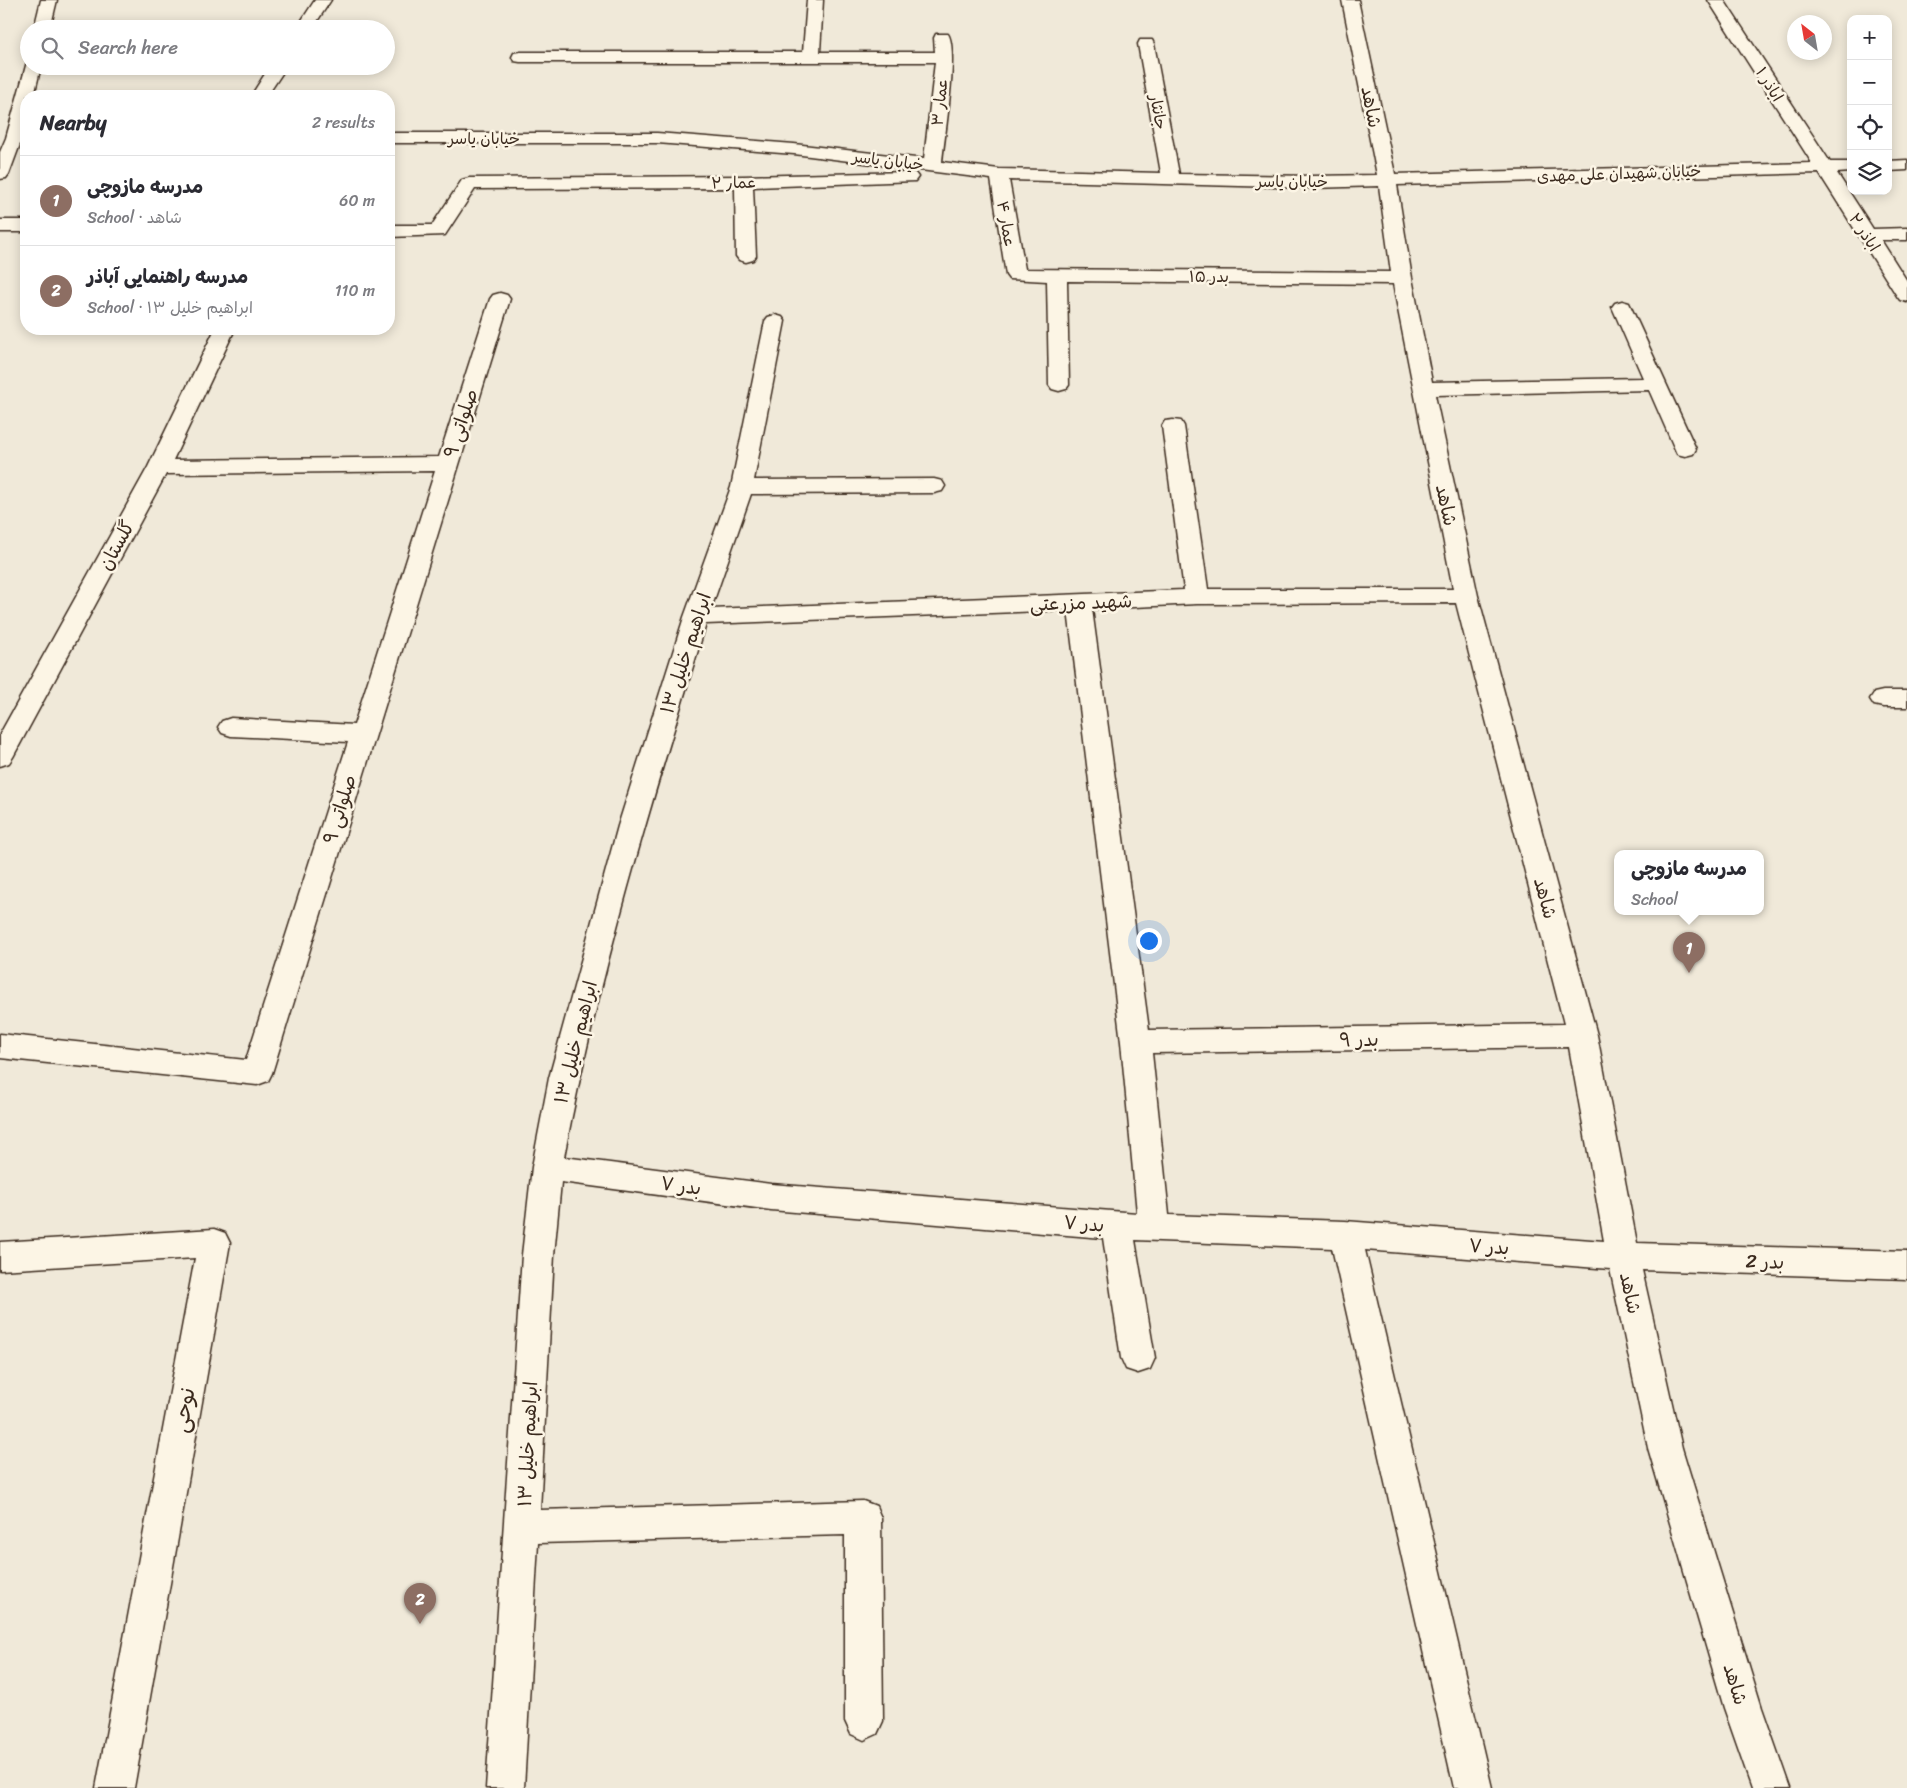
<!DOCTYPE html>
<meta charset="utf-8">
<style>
body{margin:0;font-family:Sriracha,"Playpen Sans Arabic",sans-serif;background:#f7f7f7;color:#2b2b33}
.controls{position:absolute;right:15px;top:15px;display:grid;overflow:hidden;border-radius:10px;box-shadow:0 2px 12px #0003}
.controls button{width:45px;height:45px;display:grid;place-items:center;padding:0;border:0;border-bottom:1px solid #e1e1e2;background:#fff;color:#2b2b33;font:25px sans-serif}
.compass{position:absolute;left:1787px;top:15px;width:45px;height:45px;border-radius:50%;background:#fff;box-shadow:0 2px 12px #0003;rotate:329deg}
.you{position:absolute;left:1148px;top:940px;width:18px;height:18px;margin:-12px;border:4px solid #fff;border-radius:50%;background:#1a73e8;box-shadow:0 0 0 8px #1a73e833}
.badge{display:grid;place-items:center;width:32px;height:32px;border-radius:50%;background:#1a73e8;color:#fff;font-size:16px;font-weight:700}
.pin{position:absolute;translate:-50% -41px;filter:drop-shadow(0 1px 2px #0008)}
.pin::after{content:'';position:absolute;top:26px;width:18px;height:15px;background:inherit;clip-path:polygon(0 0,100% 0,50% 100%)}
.popup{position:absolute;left:1614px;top:850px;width:150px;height:65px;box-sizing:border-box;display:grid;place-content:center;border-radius:10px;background:#fff;filter:drop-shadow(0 1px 4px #0005);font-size:16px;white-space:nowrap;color:#7c7c81}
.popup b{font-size:19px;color:#2b2b33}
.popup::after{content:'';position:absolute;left:50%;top:100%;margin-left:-10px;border:10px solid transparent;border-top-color:#fff}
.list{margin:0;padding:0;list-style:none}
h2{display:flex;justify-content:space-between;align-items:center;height:65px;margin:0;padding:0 20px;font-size:21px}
h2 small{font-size:16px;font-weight:400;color:#7c7c81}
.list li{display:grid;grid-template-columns:32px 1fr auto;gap:15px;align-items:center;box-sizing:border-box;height:90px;padding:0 20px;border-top:1px solid #e1e1e2}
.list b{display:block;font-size:19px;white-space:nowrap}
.list p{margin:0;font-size:16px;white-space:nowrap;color:#7c7c81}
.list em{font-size:16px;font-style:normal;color:#7c7c81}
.icon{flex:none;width:28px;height:28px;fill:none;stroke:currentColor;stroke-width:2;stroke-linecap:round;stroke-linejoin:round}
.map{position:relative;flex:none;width:1907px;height:1788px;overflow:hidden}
.search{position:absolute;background:#fff;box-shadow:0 2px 12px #0003;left:20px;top:20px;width:375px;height:55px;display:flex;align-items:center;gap:12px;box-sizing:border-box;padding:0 18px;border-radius:28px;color:#7c7c81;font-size:19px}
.panel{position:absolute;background:#fff;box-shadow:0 2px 12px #0003;left:20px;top:90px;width:375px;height:245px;border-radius:20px}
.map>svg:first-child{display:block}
</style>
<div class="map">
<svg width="1907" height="1788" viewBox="0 0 1907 1788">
<rect width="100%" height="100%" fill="#f0e9d9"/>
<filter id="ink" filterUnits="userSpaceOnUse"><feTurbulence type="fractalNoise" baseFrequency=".02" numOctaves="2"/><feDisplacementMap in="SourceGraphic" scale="10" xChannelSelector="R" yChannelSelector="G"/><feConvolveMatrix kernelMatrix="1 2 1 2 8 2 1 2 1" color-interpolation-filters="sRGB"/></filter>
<g filter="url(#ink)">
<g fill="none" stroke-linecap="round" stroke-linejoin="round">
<g stroke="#3b2a1e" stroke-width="3">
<g id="minor">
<polygon points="41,0 57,0 50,29 34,29"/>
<polygon points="315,0 331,0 312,29 296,29"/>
<path d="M807,0H823L820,52H935L934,38L936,34H948C959,50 944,139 942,162L999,169L1161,173L1138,44L1140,40H1152L1154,44L1179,174L1312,176L1377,175L1342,0H1358L1395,174L1812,163L1708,0H1724L1830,162H1851V172L1837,173L1873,229L1907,228V240H1881L1907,281V302L1900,300L1897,296L1819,173L1397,185L1412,278L1432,382L1643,378L1612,307L1615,303L1622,301L1629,303L1696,449L1693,454L1685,456L1677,454L1649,390L1435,395L1478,596L1597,1035L1637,1243L1907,1251V1279L1642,1270L1682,1448L1762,1708L1790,1788H1752L1724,1708L1648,1448L1610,1269L1365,1250L1492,1788H1454L1332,1248L1135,1240L1155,1358L1150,1369L1138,1373L1126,1369L1121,1358L1103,1238L771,1210L561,1182L554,1255L540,1510L863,1501L876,1506L881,1518L883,1721L877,1734L864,1740L851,1734L845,1721V1535L538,1543L524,1788H486L522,1255L532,1167L549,1078L618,826L684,617L731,487L765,321L768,317L775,315L782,317L785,321L754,480L934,479L942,481L945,486L942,491L934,493L751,494L711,609L1184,590L1162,426L1165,421L1173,420L1181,421L1184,426L1208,589H1453L1393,284L1067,281L1069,385L1066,389L1059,391L1052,389L1049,385L1047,281L1009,279L1006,275L991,179L794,154L657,143H389V133H657L794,144L924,159L935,62H520L514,61L512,57L514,53L520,52H803ZM1009,180L1312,188L1379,186L1391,272L1025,269ZM1456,603L1564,1024L1149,1030L1092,609L1197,604ZM1068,610L1121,1042L1137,1213L771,1184L564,1157C598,976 652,800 706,624ZM1569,1047L1604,1241L1345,1221L1169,1215L1152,1053Z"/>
<polygon points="27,62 29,62 29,66 41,66 34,96 26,96 26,128 9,174 6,178 0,179 0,152 6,138"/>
<polygon points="270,66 287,66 267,96 251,96"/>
<polygon points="1907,160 1907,170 1888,171 1888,161"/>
<polygon points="909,172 915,173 918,177 915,181 753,187 756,256 753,260 746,262 739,260 736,256 735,188 475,189 445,235 389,237 389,225 432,225 462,180 469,178 744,176"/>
<rect x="0" y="220" width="26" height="12"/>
<polygon points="500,293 507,295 510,299 272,1073 268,1081 257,1085 0,1058 0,1034 246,1060 348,742 231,736 222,733 218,727 222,721 231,718 354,725 435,471 166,474 13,757 9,763 0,766 0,734 148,467 215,329 235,329 173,460 439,457 490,299 493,295"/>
<polygon points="1883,691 1907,691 1907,707 1883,707 1874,705 1870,699 1874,693"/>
<polygon points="214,1229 225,1233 230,1243 134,1788 96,1788 195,1258 0,1270 0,1242"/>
</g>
</g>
<use href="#minor" fill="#fcf5e5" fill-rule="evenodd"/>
</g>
</g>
<g text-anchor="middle" stroke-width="5" stroke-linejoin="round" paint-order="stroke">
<g font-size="16" fill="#3b2a1e" stroke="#fcf5e5">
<text transform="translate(1770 84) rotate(58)" y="6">اباذر ۱</text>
<text transform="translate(939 102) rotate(-84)" y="6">عمار ۳</text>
<text transform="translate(1159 112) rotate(80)" y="6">جانثار</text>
<text x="484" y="144">خیابان یاسر</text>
<text transform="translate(888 160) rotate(7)" y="6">خیابان یاسر</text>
<text transform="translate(1619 173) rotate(-2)" y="6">خیابان شهیدان علی مهدی</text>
<text x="1292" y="187">خیابان یاسر</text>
<text transform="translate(734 182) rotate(-1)" y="6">عمار ۲</text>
<text transform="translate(1007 224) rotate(80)" y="6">عمار ۴</text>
<text transform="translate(1865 232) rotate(57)" y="6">اباذر ۲</text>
<text x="1209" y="282">بدر ۱۵</text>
</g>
<g font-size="19" fill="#3b2a1e" stroke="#fcf5e5">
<text transform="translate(1372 107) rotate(79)" y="7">شاهد</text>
<text transform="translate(460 423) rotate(-72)" y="7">صلواتی ۹</text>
<text transform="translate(1447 505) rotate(78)" y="7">شاهد</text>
<text transform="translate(116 545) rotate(-61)" y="7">گلستان</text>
<text transform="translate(1081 602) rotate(-2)" y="7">شهید مزرعتی</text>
<text transform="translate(685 653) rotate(-72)" y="7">ابراهیم خلیل ۱۳</text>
<text transform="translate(339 809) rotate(-73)" y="7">صلواتی ۹</text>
<text transform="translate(1546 898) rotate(75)" y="7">شاهد</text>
<text transform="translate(1359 1039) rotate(-1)" y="7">بدر ۹</text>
<text transform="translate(575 1042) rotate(-76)" y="7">ابراهیم خلیل ۱۳</text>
<text transform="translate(681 1185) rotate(8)" y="7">بدر ۷</text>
<text transform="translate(1084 1223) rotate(5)" y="7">بدر ۷</text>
<text transform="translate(1489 1246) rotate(4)" y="7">بدر ۷</text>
<text transform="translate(1765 1261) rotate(2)" y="7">بدر 2</text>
<text transform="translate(1631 1293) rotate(78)" y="7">شاهد</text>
<text transform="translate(527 1444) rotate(-87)" y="7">ابراهیم خلیل ۱۳</text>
<text transform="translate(1736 1684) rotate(73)" y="7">شاهد</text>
</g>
<g font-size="22" fill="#3b2a1e" stroke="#fcf5e5">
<text transform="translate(183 1410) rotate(-80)" y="8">نوحی</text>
</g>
</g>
</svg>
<div class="controls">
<button>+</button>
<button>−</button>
<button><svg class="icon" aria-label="locate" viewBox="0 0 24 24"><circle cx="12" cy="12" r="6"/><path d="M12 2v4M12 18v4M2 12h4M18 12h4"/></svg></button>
<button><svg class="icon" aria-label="layers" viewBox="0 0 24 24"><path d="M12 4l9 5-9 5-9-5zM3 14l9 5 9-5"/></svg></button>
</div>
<svg class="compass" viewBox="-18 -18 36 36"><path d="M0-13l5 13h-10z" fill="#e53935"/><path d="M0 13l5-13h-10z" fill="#7c7c81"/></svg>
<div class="you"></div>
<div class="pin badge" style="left:1689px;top:973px;background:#8d6e63">1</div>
<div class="popup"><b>مدرسه مازوچی</b>School</div>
<div class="pin badge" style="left:420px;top:1624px;background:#8d6e63">2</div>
<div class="search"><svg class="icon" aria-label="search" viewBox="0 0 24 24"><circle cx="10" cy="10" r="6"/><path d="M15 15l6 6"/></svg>Search here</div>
<section class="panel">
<h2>Nearby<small>2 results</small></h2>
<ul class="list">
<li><span class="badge" style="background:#8d6e63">1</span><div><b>مدرسه مازوچی</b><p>School · شاهد</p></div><em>60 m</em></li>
<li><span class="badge" style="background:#8d6e63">2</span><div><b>مدرسه راهنمایی آباذر</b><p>School · ابراهیم خلیل ۱۳</p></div><em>110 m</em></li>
</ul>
</section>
</div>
